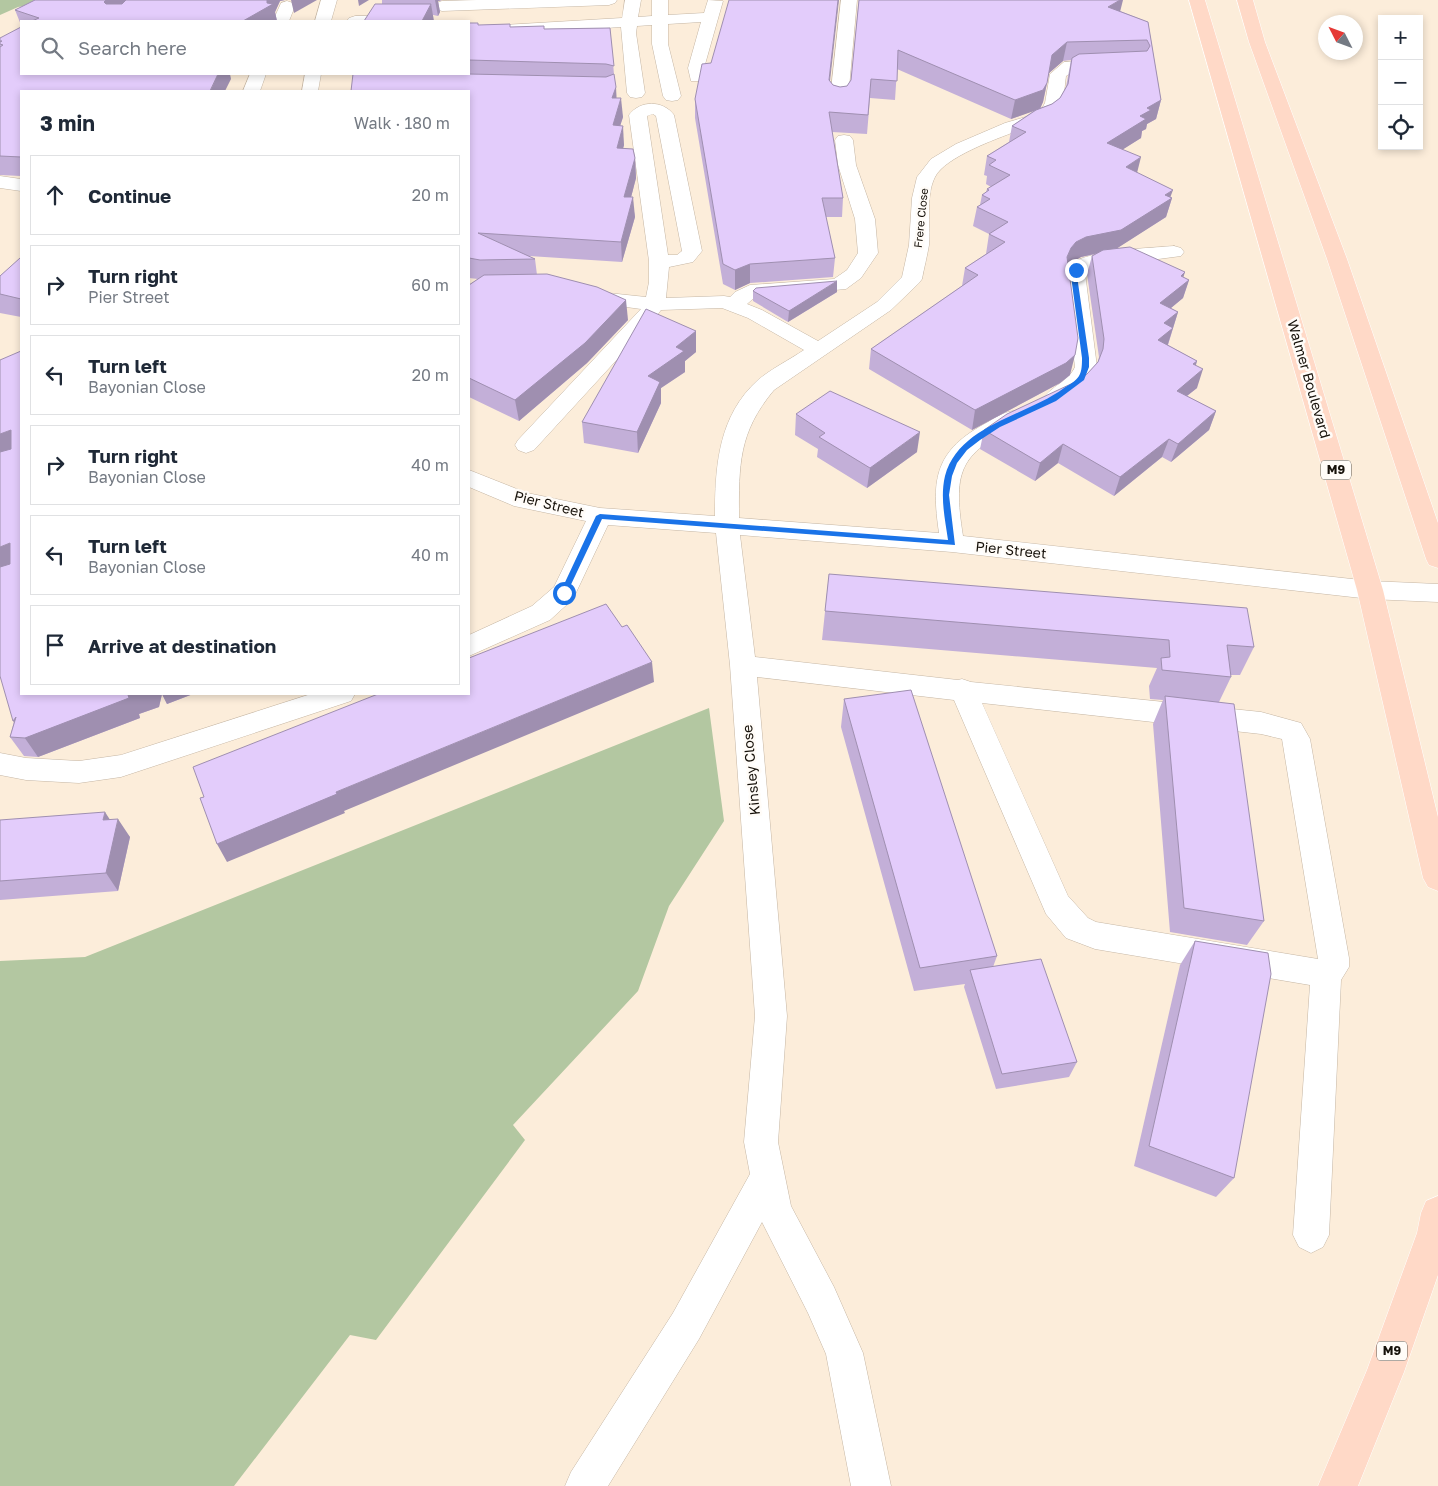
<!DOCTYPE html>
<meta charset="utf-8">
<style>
body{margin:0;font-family:"Golos Text",sans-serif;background:#f6f6f7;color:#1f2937}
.controls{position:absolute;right:15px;top:15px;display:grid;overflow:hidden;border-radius:0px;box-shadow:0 2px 8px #0003}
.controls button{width:45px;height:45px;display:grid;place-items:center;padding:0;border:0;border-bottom:1px solid #e0e1e3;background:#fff;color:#1f2937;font:25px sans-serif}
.compass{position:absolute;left:1318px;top:15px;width:45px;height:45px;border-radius:50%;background:#fff;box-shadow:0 2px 8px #0003;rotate:312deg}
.stop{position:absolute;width:15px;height:15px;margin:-11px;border:4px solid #1a73e8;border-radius:50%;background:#fff}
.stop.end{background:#1a73e8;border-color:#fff;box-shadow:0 1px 5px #0008}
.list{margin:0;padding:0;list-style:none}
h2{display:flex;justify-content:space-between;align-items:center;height:65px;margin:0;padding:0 20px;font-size:21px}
h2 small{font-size:16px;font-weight:400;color:#747a83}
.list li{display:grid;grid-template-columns:32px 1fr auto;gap:15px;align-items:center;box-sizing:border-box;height:80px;margin:0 10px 10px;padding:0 10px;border:1px solid #e0e1e3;border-radius:0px}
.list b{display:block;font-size:19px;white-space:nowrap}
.list p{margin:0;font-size:16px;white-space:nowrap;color:#747a83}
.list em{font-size:16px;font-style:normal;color:#747a83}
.icon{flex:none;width:28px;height:28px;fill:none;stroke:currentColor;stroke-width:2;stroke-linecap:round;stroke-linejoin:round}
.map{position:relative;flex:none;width:1438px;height:1486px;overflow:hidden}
.search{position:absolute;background:#fff;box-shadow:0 2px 8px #0003;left:20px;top:20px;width:450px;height:55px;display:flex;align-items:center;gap:12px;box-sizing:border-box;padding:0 18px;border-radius:0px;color:#747a83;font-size:19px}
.panel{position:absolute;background:#fff;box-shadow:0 2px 8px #0003;left:20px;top:90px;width:450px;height:605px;border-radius:0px}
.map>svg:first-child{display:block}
</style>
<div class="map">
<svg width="1438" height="1486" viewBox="0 0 1438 1486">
<rect width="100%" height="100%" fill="#fcedda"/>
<g fill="#b3c7a1">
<polygon points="0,0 49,0 44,3 18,7 0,15"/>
<polygon points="709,708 724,821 669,906 638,991 513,1125 525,1140 376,1340 350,1335 234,1486 0,1486 0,961 85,957"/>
</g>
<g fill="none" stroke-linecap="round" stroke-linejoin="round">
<g stroke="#c5b6a4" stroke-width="1">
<g id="minor">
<polygon points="321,0 337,0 331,21 315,21"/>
<polygon points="477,0 617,0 615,3 609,5 442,11 436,9 434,6 436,3 442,1"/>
<polygon points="625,0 641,0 638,17 652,16 652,0 668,0 668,15 704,13 708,0 723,1 704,68 705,77 703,81 691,81 688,68 701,22 668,24 668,44 681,96 678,100 672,101 666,100 663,96 652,44 652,25 637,26 636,33 645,93 642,97 636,98 630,97 627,93 621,27 469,37 469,27 622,18"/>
<polygon points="841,0 857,0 848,99 845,103 839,104 833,103 830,99"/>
<polygon points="287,1 293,3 295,6 289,21 273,21 281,3"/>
<polygon points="401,15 407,17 408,21 347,21 349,18 355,16"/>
<path d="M1107,59L1113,60L1115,64L1113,68L1074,71L1066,76C1064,89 1065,104 1055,115C1046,125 1029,127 1017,131C996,139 945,157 935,177C925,197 931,224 929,245C927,257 924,268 922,279L919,283L891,310L774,390C738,433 739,465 739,518L939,533C931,478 935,450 988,422C1000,415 1011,408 1024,412L1027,417L1024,422C961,453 952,467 963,536L1370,581L1438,584V602L1370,599L952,552L740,535L755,657L958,680L962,679L971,682L1261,712L1301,723L1310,739L1349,958V967L1341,980L1329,1235L1323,1247L1311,1253L1299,1247L1293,1235L1310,985L1095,949L1066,938L1046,914L954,700L757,677L787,1016L778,1142L791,1206L834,1287L863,1353L891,1486H851L826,1354L808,1313L762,1222L699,1339L608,1486H565L571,1472L673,1313L750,1174L744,1142L755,1016L730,665L716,533L608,525L573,599L550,620L469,656V635L532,606L554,587L586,521L514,506L469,487V470L527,493L600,508L715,516C715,467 718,416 758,380C771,369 789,360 804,350L748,318L722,308L661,310L655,318L534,450L526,453L518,450L515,445L518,440L641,309L582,301L579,297L582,293L589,291L646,297L649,282V261L629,115C640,100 663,100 674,115L702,251L693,262L669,267L666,298L724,296L730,297L735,292L750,285L834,279L847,270L858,253L855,219L838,165L835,140L838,136L844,135L850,136L853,140L856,165L875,219L878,253L861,278L846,289L755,297L747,304L762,310L818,341L877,302L902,277L909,245L912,198L917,177L931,159L956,144L1005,123L1029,116L1041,110L1045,103L1050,74L1064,62ZM653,114L656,116L682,251L677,255H668L647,116ZM982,703L1261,734L1282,739L1318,959L1096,922L1088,918L1068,896Z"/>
<polygon points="250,74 266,74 260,91 243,91"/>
<polygon points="305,74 321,74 318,91 302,91"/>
<polygon points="0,176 21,179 21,191 0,188"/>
<path d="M1174,246L1181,248L1184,252L1181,256L1098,267L1085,273L1097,367L1089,383L1061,405L1053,407L1045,405L1042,400C1051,386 1068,382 1075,367L1064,276C1066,272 1069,266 1073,263C1090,250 1151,248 1174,246Z"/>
<polygon points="311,694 355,694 351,701 121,777 79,783 26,780 0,775 0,753 26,758 79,761 121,755"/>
</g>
</g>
<g stroke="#fff" stroke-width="1">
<g id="major">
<polygon points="1189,0 1205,0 1383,590 1438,817 1438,891 1428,887 1423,878 1357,590"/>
<polygon points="1237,0 1253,0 1265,42 1347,259 1438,523 1438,568 1429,565 1426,559 1327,259 1249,42"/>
<polygon points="1438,1196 1438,1275 1404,1372 1358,1486 1318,1486 1367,1370 1417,1233 1421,1213 1426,1201"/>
</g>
</g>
<use href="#minor" fill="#fff" fill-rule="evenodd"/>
<use href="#major" fill="#ffd9c7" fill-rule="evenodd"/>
</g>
<g fill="#c3afd8" fill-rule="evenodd">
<polygon points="33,0 285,0 280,1 275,12 277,21 21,21 21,25 15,10 33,1"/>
<polygon points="382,0 442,0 438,1 440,12 438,16 382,4"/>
<path d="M859,0L1120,11L1148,22L1161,100L1156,119L1147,124L1146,129L1142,131L1141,138L1123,149L1137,173L1172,198L1166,217L1117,248L1185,272L1183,277L1189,280L1183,298L1171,308L1178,312L1168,345L1197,361L1196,365L1197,388L1187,396L1216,411L1209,430L1171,462L1162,457L1114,496L1058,463L1035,481L980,449L984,430L1073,383L1087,374L1098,362L1099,357L1087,274L1092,256L1096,254L1081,257L1072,262L1068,266L1070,375L1060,383L972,430L869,369L871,349L962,286L965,268L986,254L989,234L973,226L977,207L980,205L982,195L986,192L987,189L991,187L986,184L987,176L984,175L987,156L1009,142L1012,126L1035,110L1011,119L897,69L895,100L870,98L867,134L832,132L843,198L842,217H826L835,258L833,277L750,283L735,290L723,284L695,118V99L711,63L830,81L833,85L840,87L847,86L851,80ZM1071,60L1066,87L1060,98L1052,104L1040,108L1043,102L1049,73L1063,61Z"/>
<polygon points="469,23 479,25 544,29 610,28 616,98 623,117 620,126 624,145 623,148 635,158 636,178 631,197 635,217 622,262 529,256 535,259 537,275 628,320 587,363 519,421 469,397 469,285 478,279 469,278"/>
<polygon points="0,38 21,74 231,79 21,91 21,176 0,175"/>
<polygon points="21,258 21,317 0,313 0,276"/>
<polygon points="753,291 837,292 788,322 753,301"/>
<polygon points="696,331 696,352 685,361 685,372 661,388 661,403 638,453 584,443 582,422"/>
<polygon points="796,414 917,452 867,488 817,457 818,449 795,435"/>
<polygon points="829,574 1254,647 1240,675 1231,675 1231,677 1219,702 1264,921 1247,945 1170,932 1153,724 1163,700 1150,699 1149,686 1157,668 822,640"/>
<polygon points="21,694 193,694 167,704 162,694 159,707 139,714 140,718 38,757 24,756 10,737"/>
<polygon points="844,699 997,956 993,967 1077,1062 1069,1077 996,1089 964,987 965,984 914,991 841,727"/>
<polygon points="0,820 110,820 130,837 118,891 0,900"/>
<polygon points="1195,941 1234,1178 1216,1197 1134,1166 1180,965"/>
</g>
<g fill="#9f8fb0">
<polygon points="106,0 127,0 111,21 104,2"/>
<polygon points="267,0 285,0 280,1 275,12 277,21 243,21"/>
<polygon points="291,0 317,0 294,13"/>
<polygon points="358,0 369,0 359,6"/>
<polygon points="435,0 442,0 438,1 440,12 438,16"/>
<polygon points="838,0 839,0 828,99 829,80"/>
<polygon points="1120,0 1123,0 1119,16 1108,7"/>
<polygon points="431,4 434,21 422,21"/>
<polygon points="1067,42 1063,61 1048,74 1052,55"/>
<polygon points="218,74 230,74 231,79 225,91 210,91"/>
<polygon points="1047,83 1043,102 1040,109 1011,119 1015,100"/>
<polygon points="616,87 617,106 612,98"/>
<polygon points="621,98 623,117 614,145 613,125"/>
<polygon points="1161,100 1156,119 1147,124 1146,129 1142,131 1141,138 1103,162 1107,143 1147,108"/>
<polygon points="623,126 624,145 618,168 617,148"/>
<polygon points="1141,157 1136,177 1126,167"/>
<polygon points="635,158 636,178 626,217 624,197"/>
<polygon points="1173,190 1170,198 1172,198 1166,217 1116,249 1081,257 1072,262 1066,268 1067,257 1071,248 1076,242 1165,195"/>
<polygon points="633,197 635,217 622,262 621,242"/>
<polygon points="750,264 750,283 735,290 735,270"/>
<polygon points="1185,272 1180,287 1189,280 1183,298 1154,322 1160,303 1181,276"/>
<polygon points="837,281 837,292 788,322 789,311"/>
<polygon points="626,300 628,320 587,363 519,421 515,400"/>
<polygon points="1178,312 1167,347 1152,359 1164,323"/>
<polygon points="696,331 696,352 685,361 685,372 661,388 661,403 638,453 637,432 648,376 676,347"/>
<polygon points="1075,355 1070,375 1060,383 972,430 975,410"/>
<polygon points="1197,361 1191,379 1203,369 1197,388 1170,409 1177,391 1193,364"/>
<polygon points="1216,411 1209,430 1171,462 1178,444"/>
<polygon points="11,430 21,449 0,457 0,434"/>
<polygon points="920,432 917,452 867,488 870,468"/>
<polygon points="1169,439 1162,457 1114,496 1120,477"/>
<polygon points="1063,444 1058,463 1035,481 1040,463"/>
<polygon points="10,543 21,562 0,570 0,547"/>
<polygon points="652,662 654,682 344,811 345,813 227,862 217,844 336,792"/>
<polygon points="131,694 193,694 167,704 162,694 159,707 139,714 140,718 38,757 13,721 16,717"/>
<polygon points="105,812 116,829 118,819 130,837 118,891 106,873 103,820"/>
</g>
<g fill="#e3ccfb" stroke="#9f8fb0">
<polygon points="35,0 106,0 104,2 106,4 122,4 126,0 267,0 267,3 273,4 243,21 32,21 39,18 15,10"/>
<polygon points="729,0 838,0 829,80 833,85 840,87 847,86 851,80 859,0 1120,0 1108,7 1148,22 1161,100 1147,108 1151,110 1140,116 1146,119 1107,143 1141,157 1126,167 1173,190 1165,195 1172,198 1121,230 1086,237 1076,242 1071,248 1067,257 1078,338 1075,355 1066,363 975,410 871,349 978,275 965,268 1005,242 989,234 1008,222 977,207 990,199 982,195 989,190 987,189 1010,175 989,165 996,160 987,156 1026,132 1012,126 1036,110 1052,104 1060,98 1068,84 1072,58 1079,54 1147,51 1150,46 1147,40 1067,42 1052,55 1047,83 1043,90 1015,100 898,50 897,81 871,79 868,115 829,112 843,198 822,198 835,258 750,264 735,270 723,264 695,99 702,64 711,63"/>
<polygon points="375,4 431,4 422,21 364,21"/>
<polygon points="469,23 478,23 478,25 510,24 510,27 544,26 544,29 610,28 614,66 606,64 469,60"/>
<polygon points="21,27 21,74 218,74 210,91 21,91 21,157 0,156 0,47 3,45 0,44 0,42 2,41 0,41 0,38"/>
<polygon points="353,74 469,74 606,77 614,74 616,87 612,98 621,98 613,125 623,126 617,148 633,149 635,158 624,197 633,197 621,242 478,233 535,259 480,260 469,258 469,91 351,91"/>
<polygon points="1130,247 1185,272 1181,276 1189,280 1160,303 1178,312 1164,323 1173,328 1158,340 1197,361 1193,364 1203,369 1177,391 1216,411 1178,444 1169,439 1120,477 1063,444 1040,463 984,430 1007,414 1073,383 1087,374 1098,362 1103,349 1104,339 1092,256 1103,250"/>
<polygon points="20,258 21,258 21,299 0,294 0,276"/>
<polygon points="547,274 597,287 626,300 585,343 515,400 469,378 469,285 484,275"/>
<polygon points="837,281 789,311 753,291 756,288"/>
<polygon points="646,309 696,331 676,347 684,351 648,376 660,382 637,432 582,422"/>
<polygon points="21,351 21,694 131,694 128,695 129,698 25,738 10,737 16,717 13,721 0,676 0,567 10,564 10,543 0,547 0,452 11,449 11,430 0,434 0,360"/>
<polygon points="830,391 920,432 870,468 819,437 825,433 796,414"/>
<polygon points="829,574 1247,608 1254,647 1227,645 1231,677 1162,670 1161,658 1170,657 1169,640 825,611"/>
<polygon points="606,604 622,627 627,625 652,662 336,792 337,794 217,844 200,798 204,797 193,767 378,694 469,694 469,658"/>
<polygon points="911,690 997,956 920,968 844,699"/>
<polygon points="1165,696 1234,704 1264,921 1184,908"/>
<polygon points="105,812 103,820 118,819 106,873 0,881 0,820"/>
<polygon points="1195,941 1268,953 1271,974 1234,1178 1149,1146"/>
<polygon points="1041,959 1077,1062 1002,1074 970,970"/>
</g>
<path fill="#1a73e8" d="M1074,269L1079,270L1077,276L1089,358V367L1084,380L1056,401L1000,427L980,440L967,450L957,463L952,476L949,495L955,545L602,519L567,593L564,596L561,595L560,593L596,516L600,514L948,540C945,519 940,497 945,476C959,424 1027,416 1064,388C1069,385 1076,381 1079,376C1082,371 1082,364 1082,358L1071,276Z"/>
<g text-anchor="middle" stroke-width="5" stroke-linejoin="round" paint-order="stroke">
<g font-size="11" fill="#16110a" stroke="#fffcf8">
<text transform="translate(921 218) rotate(-84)" y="4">Frere Close</text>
</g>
<g fill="#fffcf8" stroke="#5c5851" stroke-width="1">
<rect x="1321" y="460.5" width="30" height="19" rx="4"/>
<rect x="1377" y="1341.5" width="30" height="19" rx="4"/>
</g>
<g font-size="12" font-weight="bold" fill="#16110a">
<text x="1336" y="474">M9</text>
<text x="1392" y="1355">M9</text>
</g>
<g font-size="14" fill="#16110a" stroke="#fffcf8">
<text transform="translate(1309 379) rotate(74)" y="5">Walmer Boulevard</text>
<text transform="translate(549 504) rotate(14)" y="5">Pier Street</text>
<text transform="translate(1011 550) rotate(6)" y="5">Pier Street</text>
<text transform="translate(751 770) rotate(-95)" y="5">Kinsley Close</text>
</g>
</g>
</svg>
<div class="controls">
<button>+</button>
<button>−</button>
<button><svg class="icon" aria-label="locate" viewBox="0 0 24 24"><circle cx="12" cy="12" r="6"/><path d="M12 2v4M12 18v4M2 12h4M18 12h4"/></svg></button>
</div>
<svg class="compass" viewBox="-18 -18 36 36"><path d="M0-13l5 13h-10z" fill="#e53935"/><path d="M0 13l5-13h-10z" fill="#747a83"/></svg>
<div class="stop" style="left:564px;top:593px"></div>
<div class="stop end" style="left:1076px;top:270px"></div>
<div class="search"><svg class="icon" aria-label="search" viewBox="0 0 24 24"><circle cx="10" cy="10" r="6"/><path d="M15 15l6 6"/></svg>Search here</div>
<section class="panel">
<h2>3 min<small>Walk · 180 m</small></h2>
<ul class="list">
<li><svg class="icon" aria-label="ahead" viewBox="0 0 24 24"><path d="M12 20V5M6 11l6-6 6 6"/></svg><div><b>Continue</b></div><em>20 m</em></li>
<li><svg class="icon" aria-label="right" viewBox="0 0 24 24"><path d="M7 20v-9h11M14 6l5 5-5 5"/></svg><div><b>Turn right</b><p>Pier Street</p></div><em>60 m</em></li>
<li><svg class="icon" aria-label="left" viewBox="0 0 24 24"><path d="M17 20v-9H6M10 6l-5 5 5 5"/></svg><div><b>Turn left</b><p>Bayonian Close</p></div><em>20 m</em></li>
<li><svg class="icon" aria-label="right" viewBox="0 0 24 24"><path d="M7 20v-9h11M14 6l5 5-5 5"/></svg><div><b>Turn right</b><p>Bayonian Close</p></div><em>40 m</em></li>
<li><svg class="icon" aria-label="left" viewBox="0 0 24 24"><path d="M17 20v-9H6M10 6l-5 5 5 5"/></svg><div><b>Turn left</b><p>Bayonian Close</p></div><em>40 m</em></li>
<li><svg class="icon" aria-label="arrive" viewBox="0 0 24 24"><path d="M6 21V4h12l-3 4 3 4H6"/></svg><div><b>Arrive at destination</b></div></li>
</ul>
</section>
</div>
